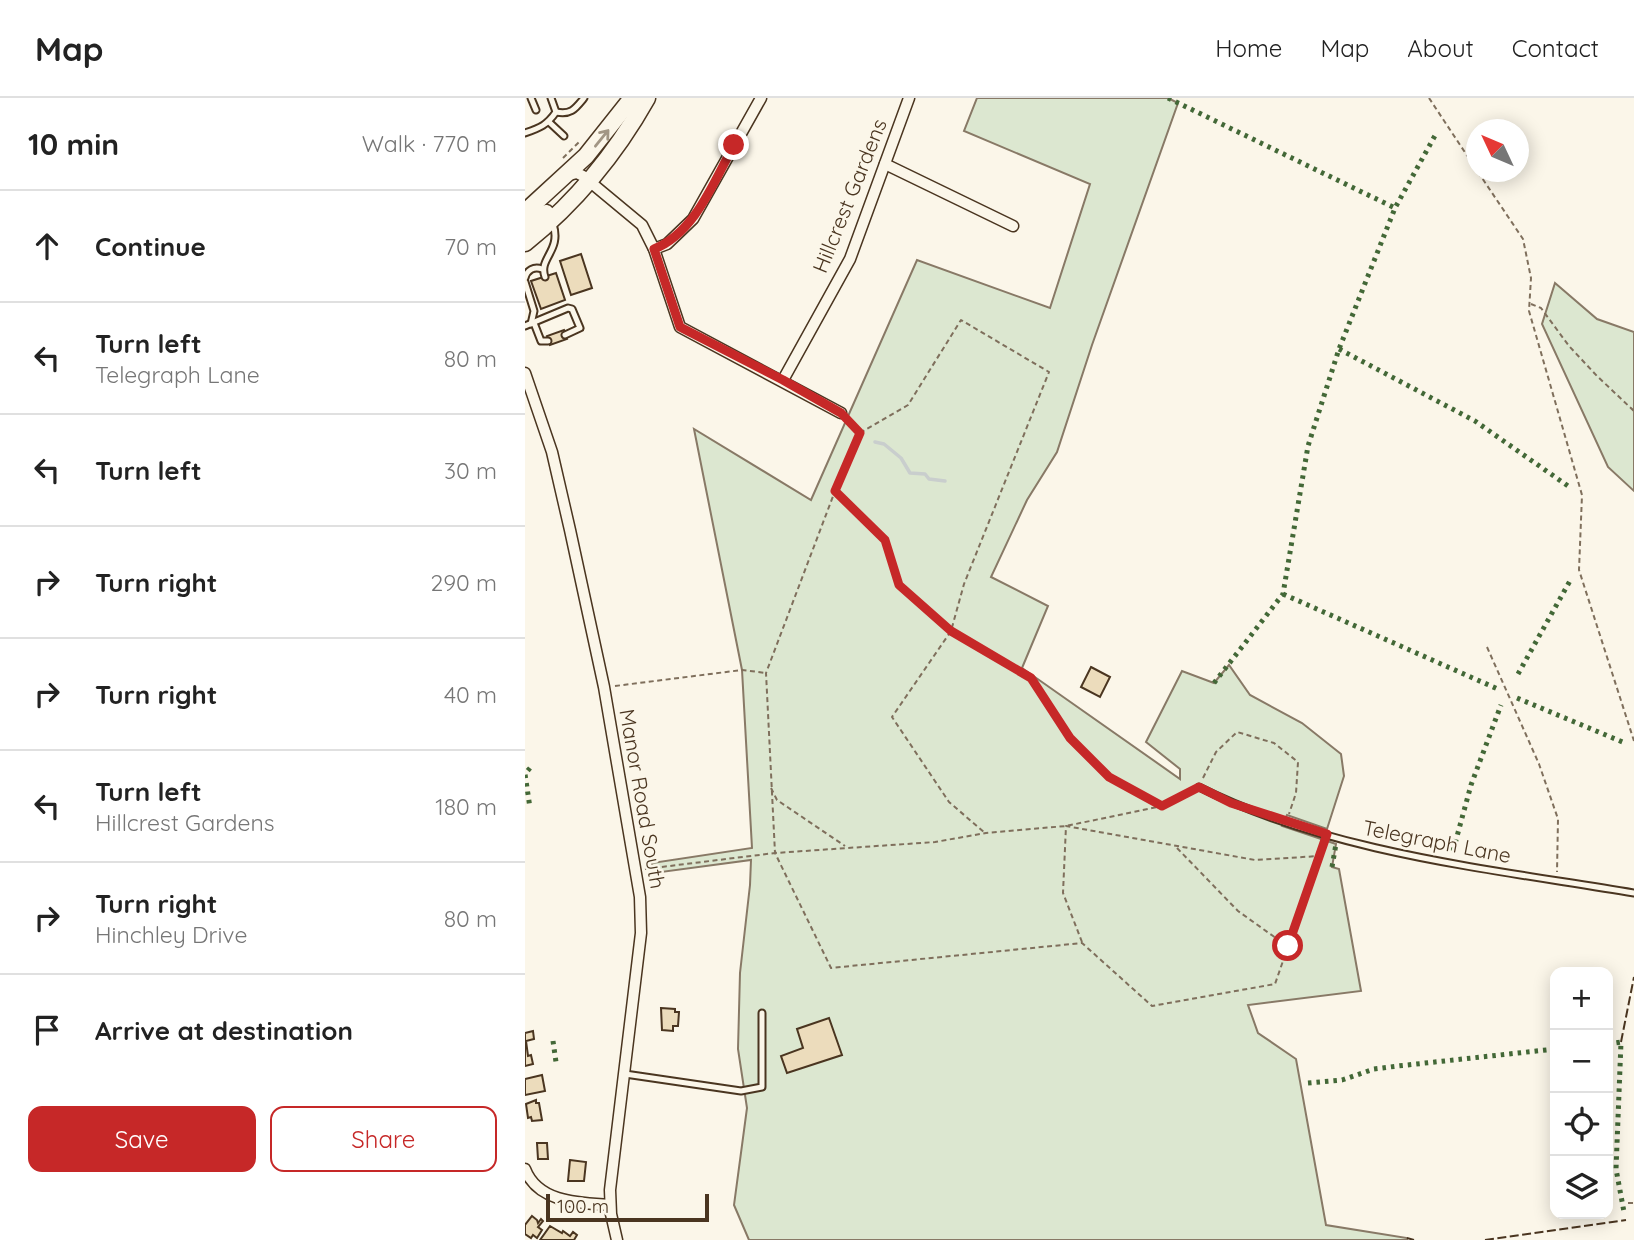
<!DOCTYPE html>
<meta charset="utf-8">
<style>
body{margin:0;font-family:Quicksand,sans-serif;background:#f6f6f6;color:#222}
.controls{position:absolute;right:21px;bottom:21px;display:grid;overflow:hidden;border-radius:14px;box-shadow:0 4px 18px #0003}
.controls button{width:63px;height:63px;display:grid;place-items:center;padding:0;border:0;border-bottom:2px solid #e0e0e0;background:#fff;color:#222;font:35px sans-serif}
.compass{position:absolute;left:941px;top:21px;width:63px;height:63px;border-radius:50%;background:#fff;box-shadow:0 4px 18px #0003;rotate:314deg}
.scale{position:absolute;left:21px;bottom:18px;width:163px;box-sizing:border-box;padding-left:7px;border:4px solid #4a3520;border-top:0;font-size:19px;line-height:24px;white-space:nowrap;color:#4a3520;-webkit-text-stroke:5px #fbf6e9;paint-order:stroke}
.stop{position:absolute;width:21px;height:21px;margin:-16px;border:5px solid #c62828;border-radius:50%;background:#fff}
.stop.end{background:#c62828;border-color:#fff;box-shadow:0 2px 7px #0008}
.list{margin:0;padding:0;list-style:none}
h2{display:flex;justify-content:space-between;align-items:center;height:91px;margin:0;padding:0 28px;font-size:30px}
h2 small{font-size:23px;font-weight:400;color:#767676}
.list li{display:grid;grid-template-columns:46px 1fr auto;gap:21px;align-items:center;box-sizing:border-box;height:112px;padding:0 28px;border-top:2px solid #e0e0e0}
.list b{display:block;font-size:26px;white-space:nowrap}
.list p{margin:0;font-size:23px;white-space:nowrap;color:#767676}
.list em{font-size:23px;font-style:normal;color:#767676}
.actions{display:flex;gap:14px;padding:21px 28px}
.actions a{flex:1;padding:16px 0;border:2px solid #c62828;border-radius:14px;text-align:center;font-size:24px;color:#c62828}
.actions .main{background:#c62828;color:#fff}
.icon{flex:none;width:38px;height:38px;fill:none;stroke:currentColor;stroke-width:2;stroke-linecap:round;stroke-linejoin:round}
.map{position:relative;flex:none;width:1109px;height:1142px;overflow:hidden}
header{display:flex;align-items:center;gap:42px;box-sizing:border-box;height:98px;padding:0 35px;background:#fff;border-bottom:2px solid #e0e0e0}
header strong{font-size:33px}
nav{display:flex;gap:38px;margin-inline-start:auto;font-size:24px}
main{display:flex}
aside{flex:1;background:#fff}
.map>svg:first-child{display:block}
</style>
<header>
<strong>Map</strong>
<nav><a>Home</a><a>Map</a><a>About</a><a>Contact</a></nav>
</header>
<main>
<aside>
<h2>10 min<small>Walk · 770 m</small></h2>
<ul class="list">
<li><svg class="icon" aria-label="ahead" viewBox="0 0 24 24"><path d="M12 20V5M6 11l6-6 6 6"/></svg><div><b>Continue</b></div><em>70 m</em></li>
<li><svg class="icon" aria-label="left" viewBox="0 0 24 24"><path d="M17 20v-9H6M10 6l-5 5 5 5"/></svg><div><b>Turn left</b><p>Telegraph Lane</p></div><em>80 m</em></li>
<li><svg class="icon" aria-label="left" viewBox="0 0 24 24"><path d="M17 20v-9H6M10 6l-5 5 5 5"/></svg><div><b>Turn left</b></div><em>30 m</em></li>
<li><svg class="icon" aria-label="right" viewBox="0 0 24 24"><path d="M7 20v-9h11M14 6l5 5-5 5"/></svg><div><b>Turn right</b></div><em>290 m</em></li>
<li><svg class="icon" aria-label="right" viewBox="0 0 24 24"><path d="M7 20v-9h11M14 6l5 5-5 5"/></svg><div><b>Turn right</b></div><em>40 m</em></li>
<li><svg class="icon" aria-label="left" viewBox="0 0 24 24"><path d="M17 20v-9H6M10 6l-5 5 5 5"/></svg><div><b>Turn left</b><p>Hillcrest Gardens</p></div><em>180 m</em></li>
<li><svg class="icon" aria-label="right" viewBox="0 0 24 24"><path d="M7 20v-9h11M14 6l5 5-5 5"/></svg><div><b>Turn right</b><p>Hinchley Drive</p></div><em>80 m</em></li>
<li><svg class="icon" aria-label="arrive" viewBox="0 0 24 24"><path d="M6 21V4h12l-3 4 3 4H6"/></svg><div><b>Arrive at destination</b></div></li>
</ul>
<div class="actions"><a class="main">Save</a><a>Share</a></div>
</aside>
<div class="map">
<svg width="1109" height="1142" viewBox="0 0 1109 1142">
<rect width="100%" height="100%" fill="#fbf6e9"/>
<g fill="#dce7d0" stroke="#887966" stroke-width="2">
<polygon points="452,0 643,0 653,5 567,247 532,354 502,402 466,479 523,508 497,570 655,681 655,671 621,644 657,573 689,585 704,567 725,597 777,625 816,656 819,678 802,731 762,717 757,728 811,746 807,769 814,771 836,893 723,907 733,935 771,961 801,1127 882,1140 882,1142 224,1142 209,1107 222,1010 213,951 215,875 225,787 226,762 129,775 127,765 227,750 217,572 169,331 286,402 392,162 525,210 565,86 439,33"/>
<polygon points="1030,185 1072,221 1109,234 1109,393 1083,369 1017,226"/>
</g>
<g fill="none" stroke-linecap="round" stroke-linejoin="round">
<polyline stroke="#c9cecd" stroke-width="3.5" points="350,344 359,346 376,360 385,375 400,376 404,381 420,383"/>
</g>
<g fill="#ecdcbc" stroke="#4a3520" stroke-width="2">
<polygon points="56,156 67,190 46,197 35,163"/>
<polygon points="31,175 40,202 16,211 6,183"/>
<polygon points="39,232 42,241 25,247 22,238"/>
<polygon points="566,569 585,579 575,599 556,589"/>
<polygon points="136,910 150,911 150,914 154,914 153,928 148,928 148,933 137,932"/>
<polygon points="304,920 317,957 262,975 256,958 278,950 272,931"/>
<polygon points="8,933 9,941 1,943 3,958 6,957 8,966 0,968 0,935"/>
<polygon points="17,977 20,993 0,997 0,981"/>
<polygon points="11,1002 11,1005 14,1005 17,1022 7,1023 6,1019 3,1020 1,1006"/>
<polygon points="12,1045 22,1045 23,1061 13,1061"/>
<polygon points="45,1062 61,1064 59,1083 43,1083"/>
<polygon points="7,1118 12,1122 13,1125 16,1121 18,1123 13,1129 17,1132 12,1140 8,1137 6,1140 0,1136 0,1127"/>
<polygon points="25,1128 37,1135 38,1133 45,1138 48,1134 52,1137 49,1142 15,1142"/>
</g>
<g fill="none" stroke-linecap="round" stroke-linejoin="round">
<g stroke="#4a3520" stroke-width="9">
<g id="service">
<polyline points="6,0 11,12"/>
<path d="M31,14C46,17 50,11 59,0"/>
<polyline points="24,24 39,38"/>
<path d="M0,35C15,30 22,27 31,14L26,0"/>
<path d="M20,179C13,160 37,153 28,126"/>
<path d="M0,180C2,172 9,168 17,171"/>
<polyline points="0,184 9,213 6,226"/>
<polyline points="9,225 16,243 23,243"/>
<polyline points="0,228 43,210 47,211 55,230 40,237"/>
<path d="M674,689C805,755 966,771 1109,795"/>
<polyline points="100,976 216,993 237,989 237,915"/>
</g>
</g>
<g stroke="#4a3520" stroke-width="13">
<g id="minor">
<polyline points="360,66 488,128"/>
<polyline points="44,77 52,75 58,78 117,127 129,151 155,229 316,315"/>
<polyline points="129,151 142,146 168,121 236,0"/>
<polyline points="0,275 27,354 45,432 79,589 115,799 116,835 85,1092 86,1116 92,1142"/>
<polyline points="258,282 325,161 384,0"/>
<path d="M0,1071C13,1105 55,1105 85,1107"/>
</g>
</g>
<g stroke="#4a3520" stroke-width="19">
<g id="trunk">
<polyline points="0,114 61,58 107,0"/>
<polyline points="0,131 21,115"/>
<path d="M0,145C51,104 90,57 122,0"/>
</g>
</g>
<g stroke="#7f6f5c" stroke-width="2" stroke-dasharray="5 3.5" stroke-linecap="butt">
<polyline points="904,0 951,71"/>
<polyline points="38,60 56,42"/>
<polyline points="953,74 998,141 1006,180 1004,213 1057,397 1054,472 1109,643"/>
<polyline points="1006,206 1016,210 1044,248 1072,278 1109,313"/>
<polyline points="324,324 335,335 310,393 241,575 250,755 410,744 461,735 541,728 637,708 665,693"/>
<polyline points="335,335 383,307 436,222 524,274 439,486 426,533 367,619 424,704 460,735"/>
<polyline points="310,393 360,442 374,487 426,533 506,580 545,640 584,679 636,708"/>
<polyline points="962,549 1014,666 1033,721 1032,774"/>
<polyline points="90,588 217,572 241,575"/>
<polyline points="678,680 691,654 712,634 749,645 773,664 771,695 764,716"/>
<polyline points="246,690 252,702 320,748"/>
<polyline points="652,750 713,813 762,848"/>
<polyline points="120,771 250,755 306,870 557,845 627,908 750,886 799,745"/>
<polyline points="557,844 538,795 541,728 730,762 794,758"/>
<polyline points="1103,1105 1109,1105"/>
</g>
<use href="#service" stroke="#fbf6e9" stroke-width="5"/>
<use href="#minor" stroke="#fbf6e9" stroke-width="10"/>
<use href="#trunk" stroke="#fbf6e9" stroke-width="16"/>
<g stroke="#436837" stroke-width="5" stroke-dasharray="3.5 5" stroke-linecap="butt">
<polyline points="643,0 870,110"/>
<polyline points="814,251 950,323 1043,388"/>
<polyline points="758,496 975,592"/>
<polyline points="993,576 1046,481"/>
<polyline points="689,585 758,496 783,348 814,251 870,110 912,34"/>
<polyline points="992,600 1100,645"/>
<polyline points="5,670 0,676 5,710"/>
<polyline points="928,753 946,687 976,607"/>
<polyline points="807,769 811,746"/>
<polyline points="28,943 31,964"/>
<polyline points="1083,946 1096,944 1091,1071 1099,1114"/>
<polyline points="783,985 817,982 849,971 873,968 1030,951"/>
</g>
<g stroke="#4a3520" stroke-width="2" stroke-dasharray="9 3.5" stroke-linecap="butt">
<polyline points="1096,944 1109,879"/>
<polyline points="882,1140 889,1142"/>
<polyline points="960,1142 1101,1122"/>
</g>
</g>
<defs><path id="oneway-shaft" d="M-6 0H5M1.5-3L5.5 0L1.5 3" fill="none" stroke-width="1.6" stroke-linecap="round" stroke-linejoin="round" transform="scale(1.75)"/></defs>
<use stroke="#a29684" href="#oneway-shaft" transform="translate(77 40) rotate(-51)"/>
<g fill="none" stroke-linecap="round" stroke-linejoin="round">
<path stroke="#c62828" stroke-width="9" d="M209,47C189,83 170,135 129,151L155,229L258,282L316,315L335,335L310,393L360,442L374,487L426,533L506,580L545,640L584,679L637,708L674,689L706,705L802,736L763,848"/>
</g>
<g text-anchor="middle" stroke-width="5" stroke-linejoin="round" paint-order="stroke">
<g font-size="21" fill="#4a3520" stroke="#fbf6e9">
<text transform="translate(325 98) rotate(-68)" y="7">Hillcrest Gardens</text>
<text transform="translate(117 701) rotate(80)" y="7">Manor Road South</text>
<text transform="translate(912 744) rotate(11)" y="7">Telegraph Lane</text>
</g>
</g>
</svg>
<div class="controls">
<button>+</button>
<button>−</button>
<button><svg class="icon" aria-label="locate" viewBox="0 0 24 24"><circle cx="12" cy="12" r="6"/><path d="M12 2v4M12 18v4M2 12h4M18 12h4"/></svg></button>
<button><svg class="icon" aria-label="layers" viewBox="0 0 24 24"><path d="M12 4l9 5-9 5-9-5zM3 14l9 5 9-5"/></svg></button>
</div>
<svg class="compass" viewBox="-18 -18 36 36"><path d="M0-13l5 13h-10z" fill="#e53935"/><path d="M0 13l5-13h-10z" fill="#767676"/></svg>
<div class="scale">100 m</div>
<div class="stop" style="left:763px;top:848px"></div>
<div class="stop end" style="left:209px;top:47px"></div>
</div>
</main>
